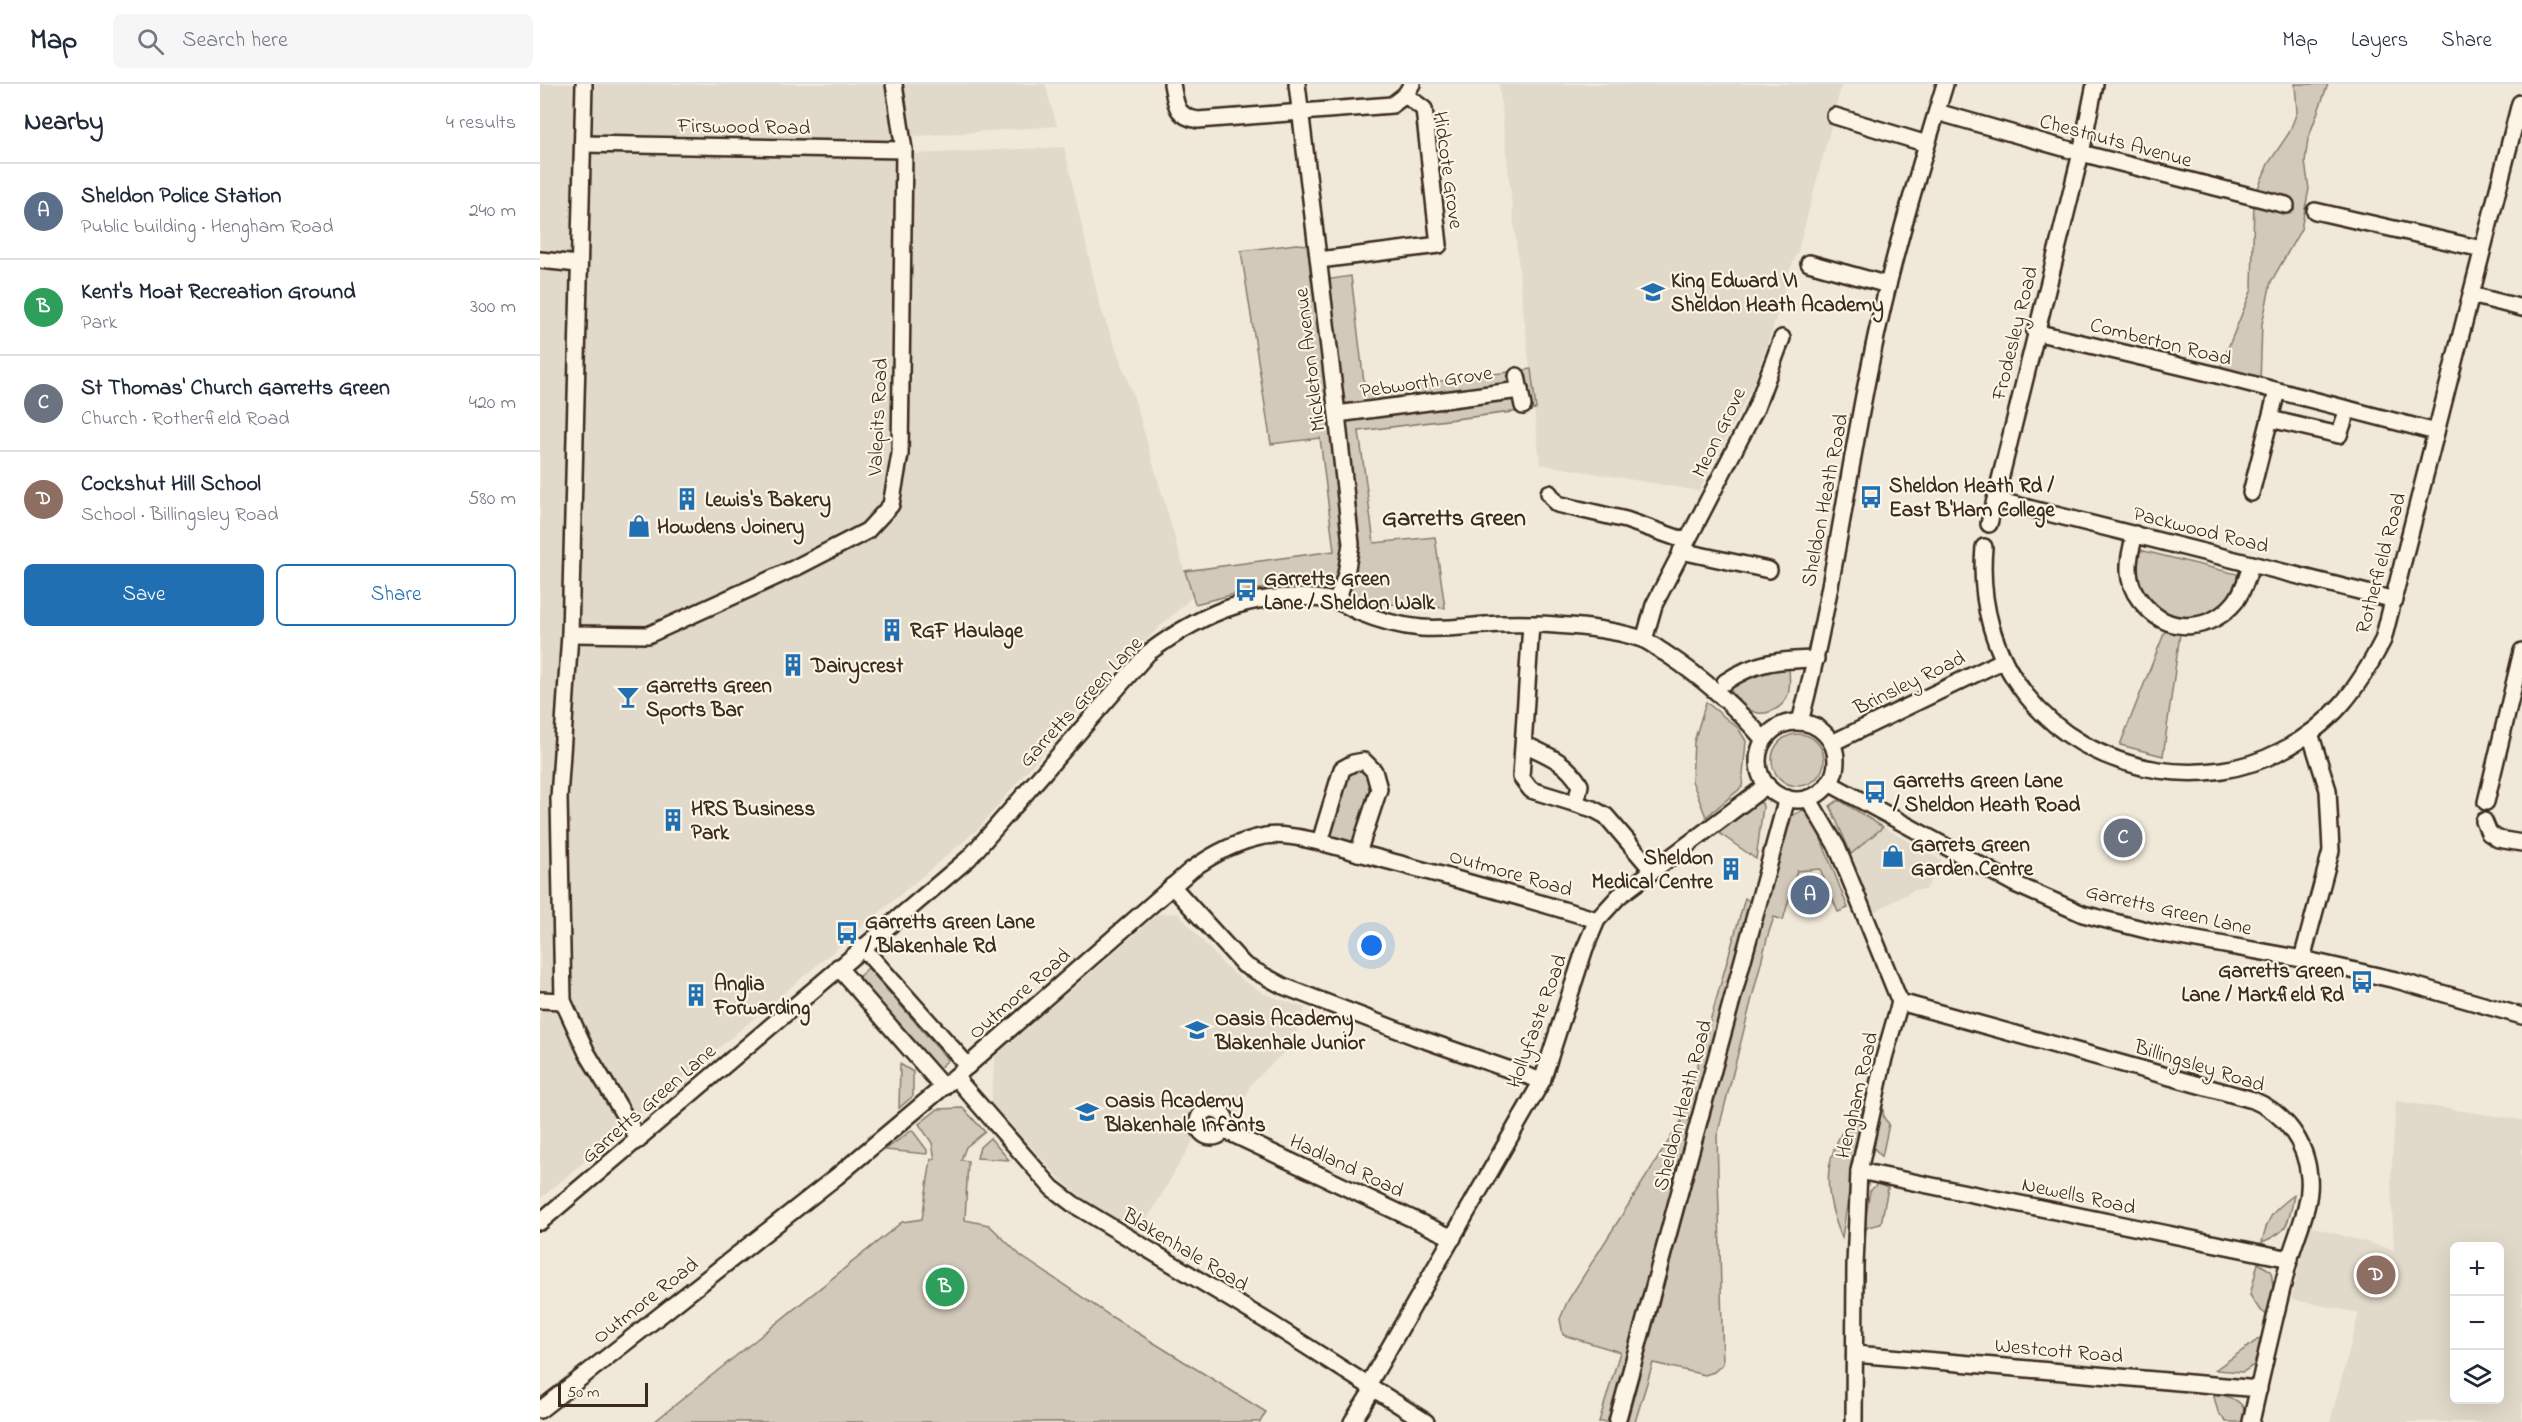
<!DOCTYPE html>
<meta charset="utf-8">
<style>
body{margin:0;font-family:"Indie Flower",sans-serif;background:#f6f6f7;color:#1f2937}
.controls{position:absolute;right:18px;bottom:18px;display:grid;overflow:hidden;border-radius:9px;box-shadow:0 6px 24px #0002}
.controls button{width:54px;height:54px;display:grid;place-items:center;padding:0;border:0;border-bottom:2px solid #e0e1e3;background:#fff;color:#1f2937;font:30px sans-serif}
.scale{position:absolute;left:18px;bottom:15px;width:90px;box-sizing:border-box;padding-left:6px;border:3px solid #3b2a1e;border-top:0;font-size:16px;line-height:21px;white-space:nowrap;color:#3b2a1e;-webkit-text-stroke:4px #fcf5e5;paint-order:stroke}
.you{position:absolute;left:832px;top:862px;width:21px;height:21px;margin:-15px;border:4px solid #fff;border-radius:50%;background:#1a73e8;box-shadow:0 0 0 9px #1a73e833}
.badge{display:grid;place-items:center;width:39px;height:39px;border-radius:50%;background:#1f6fb2;color:#fff;font-size:20px;font-weight:700}
.pin{position:absolute;translate:-50% -50%;border:3px solid #fff;box-shadow:0 2px 6px #0006}
.list{margin:0;padding:0;list-style:none}
h2{display:flex;justify-content:space-between;align-items:center;height:78px;margin:0;padding:0 24px;font-size:26px}
h2 small{font-size:20px;font-weight:400;color:#747a83}
.list li{display:grid;grid-template-columns:39px 1fr auto;gap:18px;align-items:center;box-sizing:border-box;height:96px;padding:0 24px;border-top:2px solid #e0e1e3}
.list b{display:block;font-size:22px;white-space:nowrap}
.list p{margin:0;font-size:20px;white-space:nowrap;color:#747a83}
.list em{font-size:20px;font-style:normal;color:#747a83}
.actions{display:flex;gap:12px;padding:18px 24px}
.actions a{flex:1;padding:14px 0;border:2px solid #1f6fb2;border-radius:9px;text-align:center;font-size:21px;color:#1f6fb2}
.actions .main{background:#1f6fb2;color:#fff}
.icon{flex:none;width:33px;height:33px;fill:none;stroke:currentColor;stroke-width:2;stroke-linecap:round;stroke-linejoin:round}
.map{position:relative;flex:none;width:1982px;height:1338px;overflow:hidden}
header{display:flex;align-items:center;gap:36px;box-sizing:border-box;height:84px;padding:0 30px;background:#fff;border-bottom:2px solid #e0e1e3}
header strong{font-size:28px}
nav{display:flex;gap:33px;margin-inline-start:auto;font-size:21px}
.search{width:420px;height:54px;background:#f6f6f7;display:flex;align-items:center;gap:15px;box-sizing:border-box;padding:0 21px;border-radius:9px;color:#747a83;font-size:22px}
main{display:flex}
aside{flex:1;background:#fff}
.map>svg:first-child{display:block}
</style>
<header>
<strong>Map</strong>
<div class="search"><svg class="icon" aria-label="search" viewBox="0 0 24 24"><circle cx="10" cy="10" r="6"/><path d="M15 15l6 6"/></svg>Search here</div>
<nav><a>Map</a><a>Layers</a><a>Share</a></nav>
</header>
<main>
<aside>
<h2>Nearby<small>4 results</small></h2>
<ul class="list">
<li><span class="badge" style="background:#5c6f8a">A</span><div><b>Sheldon Police Station</b><p>Public building · Hengham Road</p></div><em>240 m</em></li>
<li><span class="badge" style="background:#2e9e5b">B</span><div><b>Kent's Moat Recreation Ground</b><p>Park</p></div><em>300 m</em></li>
<li><span class="badge" style="background:#6b7280">C</span><div><b>St Thomas' Church Garretts Green</b><p>Church · Rotherfield Road</p></div><em>420 m</em></li>
<li><span class="badge" style="background:#8d6e63">D</span><div><b>Cockshut Hill School</b><p>School · Billingsley Road</p></div><em>580 m</em></li>
</ul>
<div class="actions"><a class="main">Save</a><a>Share</a></div>
</aside>
<div class="map">
<svg width="1982" height="1338" viewBox="0 0 1982 1338">
<rect width="100%" height="100%" fill="#f0e9d9"/>
<filter id="ink" filterUnits="userSpaceOnUse"><feTurbulence type="fractalNoise" baseFrequency=".0167" numOctaves="2"/><feDisplacementMap in="SourceGraphic" scale="12" xChannelSelector="R" yChannelSelector="G"/><feConvolveMatrix kernelMatrix="1 2 1 2 8 2 1 2 1" color-interpolation-filters="sRGB"/></filter>
<g filter="url(#ink)">
<g fill="#e1d9c9" fill-rule="evenodd">
<polygon points="0,0 505,0 517,42 350,54 353,71 524,63 560,222 593,310 652,513 569,590 438,745 0,1115"/>
<polygon points="959,0 1302,0 1258,167 1249,188 1232,247 1213,301 1159,407 1000,380"/>
<polygon points="1343,743 1401,776 1386,806 1374,806 1334,828 1311,770"/>
<polygon points="638,829 685,882 704,897 725,910 765,924 752,961 711,1000 695,1037 693,1029 688,1022 675,1014 662,1016 650,1026 648,1041 654,1055 599,1149 543,1114 524,1099 451,1019 455,972 618,830"/>
<path d="M1856,1017L1982,1036V1338H1790L1819,1229L1751,1215L1769,1142L1854,1166L1851,1096ZM1914,1162H1960V1316H1914Z"/>
</g>
<g fill="#d2c9ba" stroke="#867a6c" stroke-width="1.5">
<polygon points="1755,0 1788,0 1768,55 1765,78 1769,105 1761,145 1731,198 1722,240 1720,300 1677,291 1712,205 1714,114 1728,80 1749,49 1757,28"/>
<polygon points="756,160 769,161 773,198 811,192 825,307 991,285 996,325 819,347 834,459 895,453 905,524 821,518 780,506 715,505 655,520 645,487 794,467 780,354 731,360 701,167"/>
<path d="M1600,466L1697,490C1698,499 1694,505 1690,512C1678,531 1659,538 1638,534C1633,534 1628,533 1624,531C1604,518 1587,489 1600,466Z"/>
<polygon points="1625,547 1640,550 1623,672 1580,661"/>
<path d="M1249,582C1249,590 1251,602 1248,610C1246,618 1239,624 1232,627C1211,636 1199,617 1187,602L1209,590Z"/>
<polygon points="1166,618 1198,644 1206,657 1202,703 1166,733 1152,697 1154,658"/>
<circle cx="1258" cy="676" r="26"/>
<polygon points="824,677 839,705 818,769 780,758 802,685"/>
<polygon points="1297,717 1301,717 1343,743 1311,770 1290,722"/>
<polygon points="1218,719 1222,719 1223,723 1216,775 1179,749"/>
<polygon points="1263,726 1272,732 1308,824 1298,828 1280,785 1257,787 1243,836 1234,833 1228,851 1177,1052 1183,1280 1174,1288 1165,1291 1113,1279 1095,1338 1087,1338 1251,732"/>
<polygon points="1205,814 1212,819 1070,1338 1059,1338 1080,1268 1023,1251 1020,1235 1027,1218 1142,1036"/>
<polygon points="328,884 408,976 396,987 316,895"/>
<polygon points="360,980 373,988 373,1012 359,1024"/>
<path d="M1323,1015L1302,1154C1277,1094 1287,1066 1323,1015Z"/>
<polygon points="1342,1019 1344,1034 1349,1040 1342,1073 1334,1064"/>
<polygon points="423,1024 445,1048 426,1063 421,1076 428,1077 425,1136 449,1141 481,1172 572,1233 726,1328 720,1338 114,1338 362,1138 382,1135 391,1075 395,1075 392,1059 379,1040 398,1025"/>
<polygon points="372,1046 387,1066 387,1070 345,1066"/>
<polygon points="450,1054 469,1076 437,1074 440,1063"/>
<polygon points="1337,1100 1348,1104 1341,1140 1328,1143 1323,1149 1330,1107"/>
<path d="M1754,1111C1749,1138 1749,1148 1722,1158C1728,1131 1733,1127 1754,1111Z"/>
<polygon points="1718,1179 1731,1187 1733,1202 1727,1231 1719,1225 1710,1211"/>
<polygon points="1723,1252 1714,1281 1703,1288 1675,1286"/>
<path d="M1673,1309C1687,1312 1712,1317 1702,1338H1686L1678,1328Z"/>
</g>
<g fill="none" stroke-linecap="round" stroke-linejoin="round">
<g stroke="#3b2a1e" stroke-width="20">
<g id="minor">
<polyline points="44,0 30,550 19,714 23,917 47,969 99,1056"/>
<path d="M632,0C636,20 635,32 658,36L852,21L865,11L872,0"/>
<polyline points="757,0 797,330 811,460 806,490 797,517"/>
<polyline points="1397,28 1541,69 1746,121"/>
<polyline points="1295,32 1387,60"/>
<polyline points="43,60 364,66"/>
<polyline points="1775,127 1942,165"/>
<polyline points="0,176 38,180"/>
<polyline points="779,176 899,161 884,25 865,11"/>
<polyline points="1269,179 1348,201"/>
<polyline points="1931,211 1982,224"/>
<polyline points="1495,248 1677,291 1896,348"/>
<polyline points="977,292 983,322"/>
<polyline points="797,330 980,306"/>
<polyline points="1730,335 1799,351 1808,325"/>
<polyline points="1009,409 1017,420 1086,436 1146,457"/>
<polyline points="1711,409 1737,307"/>
<polyline points="1456,416 1855,516"/>
<polyline points="1449,440 1541,69 1555,0"/>
<path d="M1595,450C1591,465 1587,480 1590,495C1592,507 1598,515 1606,523C1631,551 1672,546 1695,518C1704,507 1707,492 1712,480"/>
<path d="M1444,463C1434,576 1506,668 1618,686C1659,692 1703,687 1741,667C1792,641 1818,605 1843,556L1980,19"/>
<polyline points="1141,467 1229,486"/>
<polyline points="991,540 981,693 991,706 1053,725 1066,732 1113,787"/>
<polyline points="30,550 108,551 255,484 327,447 351,421 360,370 364,66 354,0"/>
<polyline points="1104,556 1114,521 1216,324 1242,254"/>
<path d="M1185,598C1216,577 1239,576 1276,575"/>
<path d="M1260,638C1298,494 1312,345 1348,201C1364,134 1385,67 1405,0"/>
<circle cx="1257" cy="677" r="39"/>
<polyline points="1292,659 1464,576"/>
<path d="M984,660C1007,671 1026,677 1040,701L1036,719"/>
<polyline points="1289,699 1475,800 1543,830 1618,849 1762,875 1856,896 1982,932"/>
<polyline points="1268,714 1297,763 1360,918 1344,974 1319,1087 1315,1181 1314,1338"/>
<polyline points="1946,718 1982,567"/>
<polyline points="1944,737 1949,749 1958,755 1982,759"/>
<polyline points="780,758 802,685 813,679 824,677 834,687 839,705 818,769"/>
<polyline points="632,802 704,881 743,902 876,953 1002,997"/>
<polyline points="322,863 428,982"/>
<polyline points="1762,875 1791,767 1788,706 1770,649"/>
<polyline points="298,883 403,1003"/>
<polyline points="0,916 23,917"/>
<path d="M1360,918L1713,1016C1745,1029 1766,1058 1769,1093C1772,1121 1756,1150 1749,1177C1735,1230 1723,1284 1711,1338"/>
<polyline points="415,993 512,1104 533,1120 730,1239 886,1338"/>
<circle cx="672" cy="1039" r="14"/>
<polyline points="684,1046 913,1154"/>
<polyline points="1319,1087 1750,1175"/>
<path d="M0,1138L429,774L608,569C666,526 721,503 795,517C803,518 811,525 819,528C838,536 860,542 881,544C908,546 935,541 962,540C1003,539 1063,542 1102,555C1110,558 1118,565 1125,569C1163,594 1195,622 1224,656"/>
<polyline points="1315,1270 1719,1305"/>
<polyline points="828,1301 1002,997 1045,864 1057,836 1079,812 1227,701"/>
<path d="M0,1326L296,1093L415,993L651,786C673,770 698,757 725,752C750,748 795,762 819,769C899,790 978,812 1057,836"/>
<polyline points="812,1338 833,1305"/>
<polyline points="1077,1338 1247,714"/>
</g>
</g>
<use href="#minor" stroke="#fcf5e5" stroke-width="15"/>
</g>
</g>
<defs>
<g id="school-bare" transform="scale(1.8)"><path d="M0-5L7-2L0 1L-7-2ZM-4 1L0 2.5L4 1V4Q0 6-4 4Z" fill="#1f6fb2" stroke="#fcf5e5" stroke-width="2.5" paint-order="stroke"/></g>
<g id="bus-bare" transform="scale(1.8)"><path d="M-5-6H5V4H4V6H2V4H-2V6H-4V4H-5ZM-3.5-4V0h7V-4ZM-3.5 1.2v1.5H-2V1.2ZM2 1.2v1.5H3.5V1.2Z" fill="#1f6fb2" stroke="#fcf5e5" stroke-width="2.5" paint-order="stroke"/></g>
<g id="building-bare" transform="scale(1.8)"><path d="M-4-6H4V6H1V3H-1V6H-4ZM-2.5-4.3h1.7v1.8h-1.7ZM.8-4.3h1.7v1.8H.8ZM-2.5-1h1.7V.8h-1.7ZM.8-1h1.7V.8H.8Z" fill="#1f6fb2" stroke="#fcf5e5" stroke-width="2.5" paint-order="stroke"/></g>
<g id="shop-bare" transform="scale(1.8)"><path d="M-5-2.5h2.3a2.7 3.5 0 0 1 5.4 0H5L5.5 6h-11ZM-1.5-2.5h3a1.5 2.3 0 0 0-3 0Z" fill="#1f6fb2" stroke="#fcf5e5" stroke-width="2.5" paint-order="stroke"/></g>
<g id="bar-bare" transform="scale(1.8)"><path d="M-6-5H6L.8 .8V4.5H3.5V6h-7V4.5H-.8V.8Z" fill="#1f6fb2" stroke="#fcf5e5" stroke-width="2.5" paint-order="stroke"/></g>
</defs>
<g fill-rule="evenodd">
<use href="#school-bare" x="1113" y="208"/>
<use href="#bus-bare" x="1331" y="413"/>
<use href="#building-bare" x="147" y="415"/>
<use href="#shop-bare" x="99" y="442"/>
<use href="#bus-bare" x="706" y="506"/>
<use href="#building-bare" x="352" y="546"/>
<use href="#building-bare" x="253" y="581"/>
<use href="#bar-bare" x="88" y="613"/>
<use href="#bus-bare" x="1335" y="708"/>
<use href="#building-bare" x="133" y="736"/>
<use href="#shop-bare" x="1353" y="772"/>
<use href="#building-bare" x="1191" y="785"/>
<use href="#bus-bare" x="307" y="849"/>
<use href="#bus-bare" x="1822" y="898"/>
<use href="#building-bare" x="156" y="911"/>
<use href="#school-bare" x="657" y="946"/>
<use href="#school-bare" x="547" y="1028"/>
</g>
<g text-anchor="middle" stroke-width="4.5" stroke-linejoin="round" paint-order="stroke">
<g font-size="21" fill="#3b2a1e" stroke="#fcf5e5">
<text transform="translate(204 42) rotate(1)" y="7">Firswood Road</text>
<text transform="translate(1576 56) rotate(15)" y="7">Chestnuts Avenue</text>
<text transform="translate(909 86) rotate(82)" y="7">Hidcote Grove</text>
<text transform="translate(1474 249) rotate(-76)" y="7">Frodesley Road</text>
<text transform="translate(1621 257) rotate(14)" y="7">Comberton Road</text>
<text transform="translate(769 276) rotate(-97)" y="7">Mickleton Avenue</text>
<text transform="translate(886 297) rotate(-8)" y="7">Pebworth Grove</text>
<text transform="translate(337 333) rotate(-87)" y="7">Valepits Road</text>
<text transform="translate(1178 348) rotate(-64)" y="7">Meon Grove</text>
<text transform="translate(1284 416) rotate(-79)" y="7">Sheldon Heath Road</text>
<text transform="translate(1661 445) rotate(14)" y="7">Packwood Road</text>
<text transform="translate(1840 479) rotate(-75)" y="7">Rotherfield Road</text>
<text transform="translate(1369 598) rotate(-26)" y="7">Brinsley Road</text>
<text transform="translate(540 617) rotate(-47)" y="7">Garretts Green Lane</text>
<text transform="translate(971 788) rotate(16)" y="7">Outmore Road</text>
<text transform="translate(1629 825) rotate(13)" y="7">Garretts Green Lane</text>
<text transform="translate(479 909) rotate(-41)" y="7">Outmore Road</text>
<text transform="translate(996 937) rotate(-70)" y="7">Hollyfaste Road</text>
<text transform="translate(1660 981) rotate(17)" y="7">Billingsley Road</text>
<text transform="translate(1316 1011) rotate(-77)" y="7">Hengham Road</text>
<text transform="translate(108 1019) rotate(-41)" y="7">Garretts Green Lane</text>
<text transform="translate(1142 1021) rotate(-75)" y="7">Sheldon Heath Road</text>
<text transform="translate(807 1081) rotate(25)" y="7">Hadland Road</text>
<text transform="translate(1539 1111) rotate(12)" y="7">Newells Road</text>
<text transform="translate(646 1165) rotate(31)" y="7">Blakenhale Road</text>
<text transform="translate(105 1216) rotate(-38)" y="7">Outmore Road</text>
<text transform="translate(1519 1266) rotate(5)" y="7">Westcott Road</text>
</g>
<g font-size="21" font-weight="bold" fill="#3b2a1e" stroke="#fcf5e5" text-anchor="start">
<text x="1131" y="203">King Edward VI<tspan x="1131" dy="24">Sheldon Heath Academy</tspan></text>
<text x="1349" y="408">Sheldon Heath Rd /<tspan x="1349" dy="24">East B'Ham College</tspan></text>
<text x="165" y="422">Lewis's Bakery</text>
<text x="117" y="449">Howdens Joinery</text>
<text x="724" y="501">Garretts Green<tspan x="724" dy="24">Lane / Sheldon Walk</tspan></text>
<text x="370" y="553">RGF Haulage</text>
<text x="271" y="588">Dairycrest</text>
<text x="106" y="608">Garretts Green<tspan x="106" dy="24">Sports Bar</tspan></text>
<text x="1353" y="703">Garretts Green Lane<tspan x="1353" dy="24">/ Sheldon Heath Road</tspan></text>
<text x="151" y="731">HRS Business<tspan x="151" dy="24">Park</tspan></text>
<text x="1371" y="767">Garrets Green<tspan x="1371" dy="24">Garden Centre</tspan></text>
<text x="1173" y="780" text-anchor="end">Sheldon<tspan x="1173" dy="24">Medical Centre</tspan></text>
<text x="325" y="844">Garretts Green Lane<tspan x="325" dy="24">/ Blakenhale Rd</tspan></text>
<text x="1804" y="893" text-anchor="end">Garretts Green<tspan x="1804" dy="24">Lane / Markfield Rd</tspan></text>
<text x="174" y="906">Anglia<tspan x="174" dy="24">Forwarding</tspan></text>
<text x="675" y="941">Oasis Academy<tspan x="675" dy="24">Blakenhale Junior</tspan></text>
<text x="565" y="1023">Oasis Academy<tspan x="565" dy="24">Blakenhale Infants</tspan></text>
</g>
<g font-size="24" font-weight="bold" fill="#3b2a1e" stroke="#fcf5e5">
<text x="914" y="441">Garretts Green</text>
</g>
</g>
</svg>
<div class="controls">
<button>+</button>
<button>−</button>
<button><svg class="icon" aria-label="layers" viewBox="0 0 24 24"><path d="M12 4l9 5-9 5-9-5zM3 14l9 5 9-5"/></svg></button>
</div>
<div class="scale">50 m</div>
<div class="you"></div>
<div class="pin badge" style="left:1270px;top:811px;background:#5c6f8a">A</div>
<div class="pin badge" style="left:405px;top:1203px;background:#2e9e5b">B</div>
<div class="pin badge" style="left:1583px;top:754px;background:#6b7280">C</div>
<div class="pin badge" style="left:1836px;top:1191px;background:#8d6e63">D</div>
</div>
</main>
